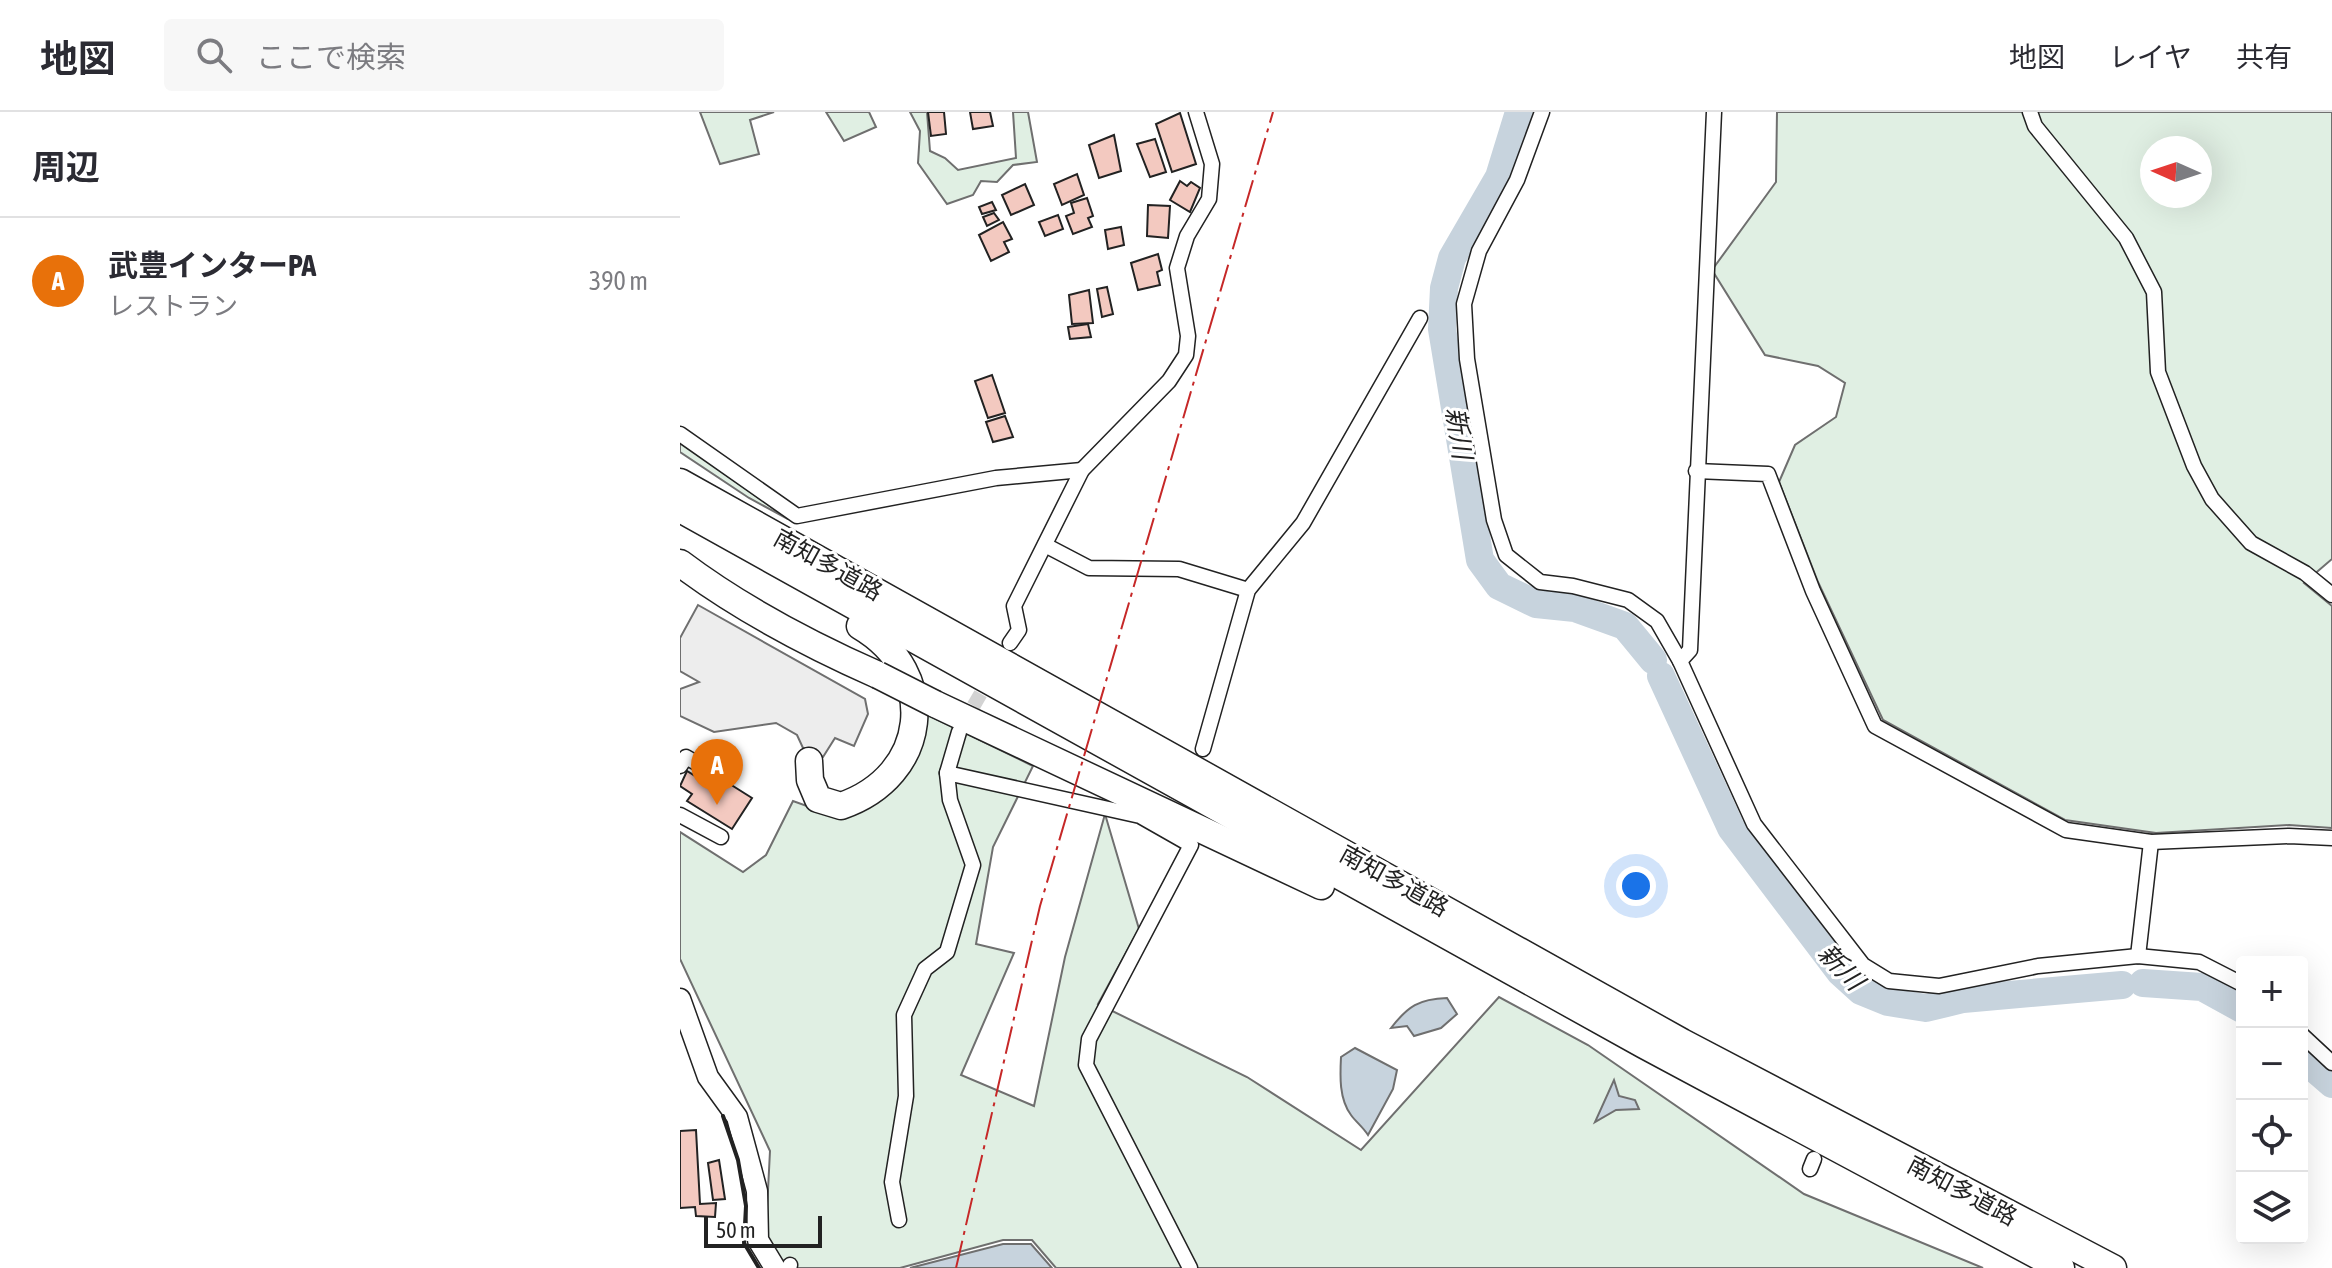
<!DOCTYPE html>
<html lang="ja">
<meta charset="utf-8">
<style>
body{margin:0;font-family:"Asap Condensed","Noto Sans JP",sans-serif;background:#f7f7f7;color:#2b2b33}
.controls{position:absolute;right:24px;bottom:24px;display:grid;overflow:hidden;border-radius:8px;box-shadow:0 8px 32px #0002}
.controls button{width:72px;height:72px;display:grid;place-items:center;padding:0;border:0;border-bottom:2px solid #e1e1e2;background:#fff;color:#2b2b33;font:40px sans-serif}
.compass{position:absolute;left:1460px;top:24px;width:72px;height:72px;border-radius:50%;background:#fff;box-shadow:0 8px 32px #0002;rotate:273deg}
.scale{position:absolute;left:24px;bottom:20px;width:118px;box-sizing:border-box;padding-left:8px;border:4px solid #222;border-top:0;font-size:22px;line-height:28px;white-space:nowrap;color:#222;-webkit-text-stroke:6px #fff;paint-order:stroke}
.you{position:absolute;left:956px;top:774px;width:28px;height:28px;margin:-20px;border:6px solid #fff;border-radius:50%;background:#1a73e8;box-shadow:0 0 0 12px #1a73e833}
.badge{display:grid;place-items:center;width:52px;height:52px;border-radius:50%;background:#0f766e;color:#fff;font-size:26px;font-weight:700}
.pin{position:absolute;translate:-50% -66px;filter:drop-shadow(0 2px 4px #0008)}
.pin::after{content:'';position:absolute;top:42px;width:28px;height:24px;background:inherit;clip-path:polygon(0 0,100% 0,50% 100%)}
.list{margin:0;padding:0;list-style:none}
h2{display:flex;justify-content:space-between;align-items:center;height:104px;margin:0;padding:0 32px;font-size:34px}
h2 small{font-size:26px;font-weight:400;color:#7c7c81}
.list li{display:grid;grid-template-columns:52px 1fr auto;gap:24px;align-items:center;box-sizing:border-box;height:128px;padding:0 32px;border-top:2px solid #e1e1e2}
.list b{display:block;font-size:30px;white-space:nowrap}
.list p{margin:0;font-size:26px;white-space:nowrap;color:#7c7c81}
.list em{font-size:26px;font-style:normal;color:#7c7c81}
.icon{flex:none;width:44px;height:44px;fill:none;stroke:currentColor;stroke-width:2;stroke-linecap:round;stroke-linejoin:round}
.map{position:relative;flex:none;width:1652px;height:1156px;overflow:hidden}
header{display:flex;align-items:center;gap:48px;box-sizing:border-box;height:112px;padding:0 40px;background:#fff;border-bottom:2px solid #e1e1e2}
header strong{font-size:38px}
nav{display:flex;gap:44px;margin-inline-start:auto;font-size:28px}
.search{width:560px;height:72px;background:#f7f7f7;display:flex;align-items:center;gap:20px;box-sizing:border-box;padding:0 28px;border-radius:8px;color:#7c7c81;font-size:30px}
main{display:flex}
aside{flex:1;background:#fff}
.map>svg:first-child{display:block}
</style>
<header>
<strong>地図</strong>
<div class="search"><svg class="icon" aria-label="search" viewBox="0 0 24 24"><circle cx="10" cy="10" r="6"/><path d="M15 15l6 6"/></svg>ここで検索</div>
<nav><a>地図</a><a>レイヤ</a><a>共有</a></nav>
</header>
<main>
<aside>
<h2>周辺<small></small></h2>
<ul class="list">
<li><span class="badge" style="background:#e8710a">A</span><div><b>武豊インターPA</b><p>レストラン</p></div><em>390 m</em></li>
</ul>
</aside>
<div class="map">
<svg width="1652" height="1156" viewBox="0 0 1652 1156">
<rect width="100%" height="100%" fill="#fff"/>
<g fill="#e0efe3" stroke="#6f6f6f" stroke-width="2" fill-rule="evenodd">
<polygon points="20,0 94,0 70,8 79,42 40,52"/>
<polygon points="146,0 189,0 196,15 164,29"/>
<polygon points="230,0 247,0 250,39 265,46 278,58 336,46 333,0 348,0 357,50 333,53 317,70 301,69 293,83 267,92 238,51 240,19"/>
<path d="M1097,0H1652V447L1624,471L1652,494V716L1609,713L1476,721L1385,708L1203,608L1138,470L1099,370L1115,333L1156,305L1165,271L1138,254L1085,243L1032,158L1096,70ZM1472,36H1520V84H1472Z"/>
<polygon points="0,330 108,407 69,386 0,340"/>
<polygon points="246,602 353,654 313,735 296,832 334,841 281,963 354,994 385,845 425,702 459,817 418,892 567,965 681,1038 819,885 908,933 1124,1082 1303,1156 376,1156 352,1128 323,1128 220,1156 84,1156 90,1039 0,847 0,720 63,760 86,743 113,689 149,702 191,690"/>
</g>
<polygon fill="#ededed" stroke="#6f6f6f" stroke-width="2" points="18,493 185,587 188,602 174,634 155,626 143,645 123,636 117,623 96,611 34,620 0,604 0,577 19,570 0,559 0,526"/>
<g fill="#c7d3dd" stroke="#6f6f6f" stroke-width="2">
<path d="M767,886L777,902L761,916L734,924L727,914L711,916C728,894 739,887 767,886Z"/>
<path d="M675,936L717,958L713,977L688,1023C683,1015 676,1010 671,1003C659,987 660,964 661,945Z"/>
<polygon points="934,968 939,984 955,988 959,997 936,998 915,1010"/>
<polygon points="323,1132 351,1132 372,1156 230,1156"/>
</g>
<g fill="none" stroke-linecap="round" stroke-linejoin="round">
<g stroke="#c7d3dd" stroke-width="28">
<polyline points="839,0 819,65 772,146 764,176 762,217 800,448 819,474 856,492 895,496 945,514 973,548"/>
<polyline points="981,564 1051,716 1160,860 1181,879 1208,890 1246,896 1283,887 1442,873"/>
<polyline points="1463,871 1522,875 1562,897"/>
<polyline points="1622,946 1652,972"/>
</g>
</g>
<g fill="#f3c9c0" stroke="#222" stroke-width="2">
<polygon points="248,0 264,0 266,22 251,24"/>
<polygon points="290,0 310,0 313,14 293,17"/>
<polygon points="500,1 516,52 492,60 476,12"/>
<polygon points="434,23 441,59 419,66 409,33"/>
<polygon points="475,27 486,60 470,65 457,32"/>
<polygon points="397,62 404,83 382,93 374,72"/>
<polygon points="500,69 507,74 511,70 520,76 510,100 490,88"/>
<polygon points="345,72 354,93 331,103 322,83"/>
<polygon points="407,86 413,104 408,106 412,115 393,122 386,104 394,101 391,91"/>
<polygon points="312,90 316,98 302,102 299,95"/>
<polygon points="468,93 490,94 488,126 467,124"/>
<polygon points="314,101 319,108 307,114 303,105"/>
<polygon points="378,103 383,117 365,124 359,110"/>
<polygon points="323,110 332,127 324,130 329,140 311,149 299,123"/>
<polygon points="441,115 444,133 428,137 425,118"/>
<polygon points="478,142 482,158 477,160 480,173 458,178 451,151"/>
<polygon points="427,175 433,202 422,205 417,177"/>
<polygon points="409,178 413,211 392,212 389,183"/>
<polygon points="408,212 411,225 390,227 388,215"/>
<polygon points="312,263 325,301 308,306 295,269"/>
<polygon points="325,304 333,325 313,330 306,310"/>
<polygon points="26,657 72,686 52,717 7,689 12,682 0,674 7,659 20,667"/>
<polygon points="16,1018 20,1092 36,1091 35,1105 16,1104 15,1095 0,1096 0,1019"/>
<polygon points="39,1048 45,1087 33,1088 28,1051"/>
</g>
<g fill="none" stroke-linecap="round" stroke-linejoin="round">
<polyline stroke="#d3d3d3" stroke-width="14" stroke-dasharray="14 7" stroke-linecap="butt" points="283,612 311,564"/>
<g stroke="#222" stroke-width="17">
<g id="street">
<polyline points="862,0 837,68 799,139 784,192 787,247 814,408 826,443 860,470 893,474 948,488 977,509 1000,549 1074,712 1183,853 1209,869 1259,874 1358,854 1458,844 1519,850 1562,872"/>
<polyline points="1350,0 1355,14 1446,126 1474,180 1478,260 1514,354 1532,387 1571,431 1625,461 1652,483"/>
<polyline points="0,322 117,404 316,366 402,358"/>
<polyline points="1016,359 1088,362 1133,479 1195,614 1386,718 1471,730 1609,724 1652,726"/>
<polyline points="365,433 409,456 499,457 568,478"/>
<polyline points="330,531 339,518 334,494 402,358 489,269 506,243 508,224 497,156 507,124 529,87 532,52 516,0"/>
<polyline points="1000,549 1010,538 1034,0"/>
<polyline points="523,637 568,478 623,411 740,206"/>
<polyline points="0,654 6,645 44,667"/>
<polyline points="267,661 460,704 511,733 409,927 406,953 510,1156"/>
<polyline points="0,703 41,725"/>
<polyline points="1458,844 1471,730"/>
<polyline points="1622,923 1652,951"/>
<polyline points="1130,1057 1134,1047"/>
<polyline points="219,1108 212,1070 226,984 224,903 245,857 267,840 293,753 270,688 267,661 279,620"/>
<polyline points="109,1156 110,1153"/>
</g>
</g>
<g stroke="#222" stroke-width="23">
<polyline id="secondary" points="0,887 28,965 57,1005 77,1079 78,1128 95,1156"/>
</g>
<g stroke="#222" stroke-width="29">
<g id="highway">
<polyline points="0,370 1002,930 1433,1156"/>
<polyline points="0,397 964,933 1381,1156"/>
<path d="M0,451C61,497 128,532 198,563"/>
<polyline points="255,592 641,774"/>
<path d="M129,649L130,668L138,687L161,694C249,664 261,562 180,514"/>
</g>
</g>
<use href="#street" stroke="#fff" stroke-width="14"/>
<use href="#secondary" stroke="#fff" stroke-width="20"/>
<use href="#highway" stroke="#fff" stroke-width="26"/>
<g stroke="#222" stroke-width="29" stroke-linecap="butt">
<polyline id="highway-bridge" points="198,563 255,592"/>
</g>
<use href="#highway-bridge" stroke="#fff" stroke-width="26"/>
<polyline stroke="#222" stroke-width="4" points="43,1004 58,1048 66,1094 64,1131 79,1156"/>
<polyline stroke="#c62828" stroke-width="2" stroke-dasharray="28 6 4 6" stroke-linecap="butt" points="276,1156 360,794 593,0"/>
</g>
<g text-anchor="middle" stroke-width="6" stroke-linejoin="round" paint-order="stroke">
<g font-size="24" fill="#222" stroke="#fff">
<text transform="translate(148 453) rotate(29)" y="8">南知多道路</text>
<text transform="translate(714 769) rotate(29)" y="8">南知多道路</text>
<text transform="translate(1282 1079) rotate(28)" y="8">南知多道路</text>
</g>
<g font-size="26" font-style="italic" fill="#222" stroke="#fff">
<text transform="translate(779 321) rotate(81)" y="9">新川</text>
<text transform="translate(1161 855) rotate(46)" y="9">新川</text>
</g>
</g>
</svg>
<div class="controls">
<button>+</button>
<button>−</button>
<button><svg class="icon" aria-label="locate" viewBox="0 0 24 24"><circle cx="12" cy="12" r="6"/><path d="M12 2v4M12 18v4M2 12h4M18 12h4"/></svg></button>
<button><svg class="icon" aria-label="layers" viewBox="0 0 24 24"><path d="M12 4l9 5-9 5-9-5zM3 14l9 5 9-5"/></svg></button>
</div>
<svg class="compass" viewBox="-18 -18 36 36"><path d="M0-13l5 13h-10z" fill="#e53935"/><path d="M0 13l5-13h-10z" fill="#7c7c81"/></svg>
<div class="scale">50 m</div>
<div class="you"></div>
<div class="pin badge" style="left:37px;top:693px;background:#e8710a">A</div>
</div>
</main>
